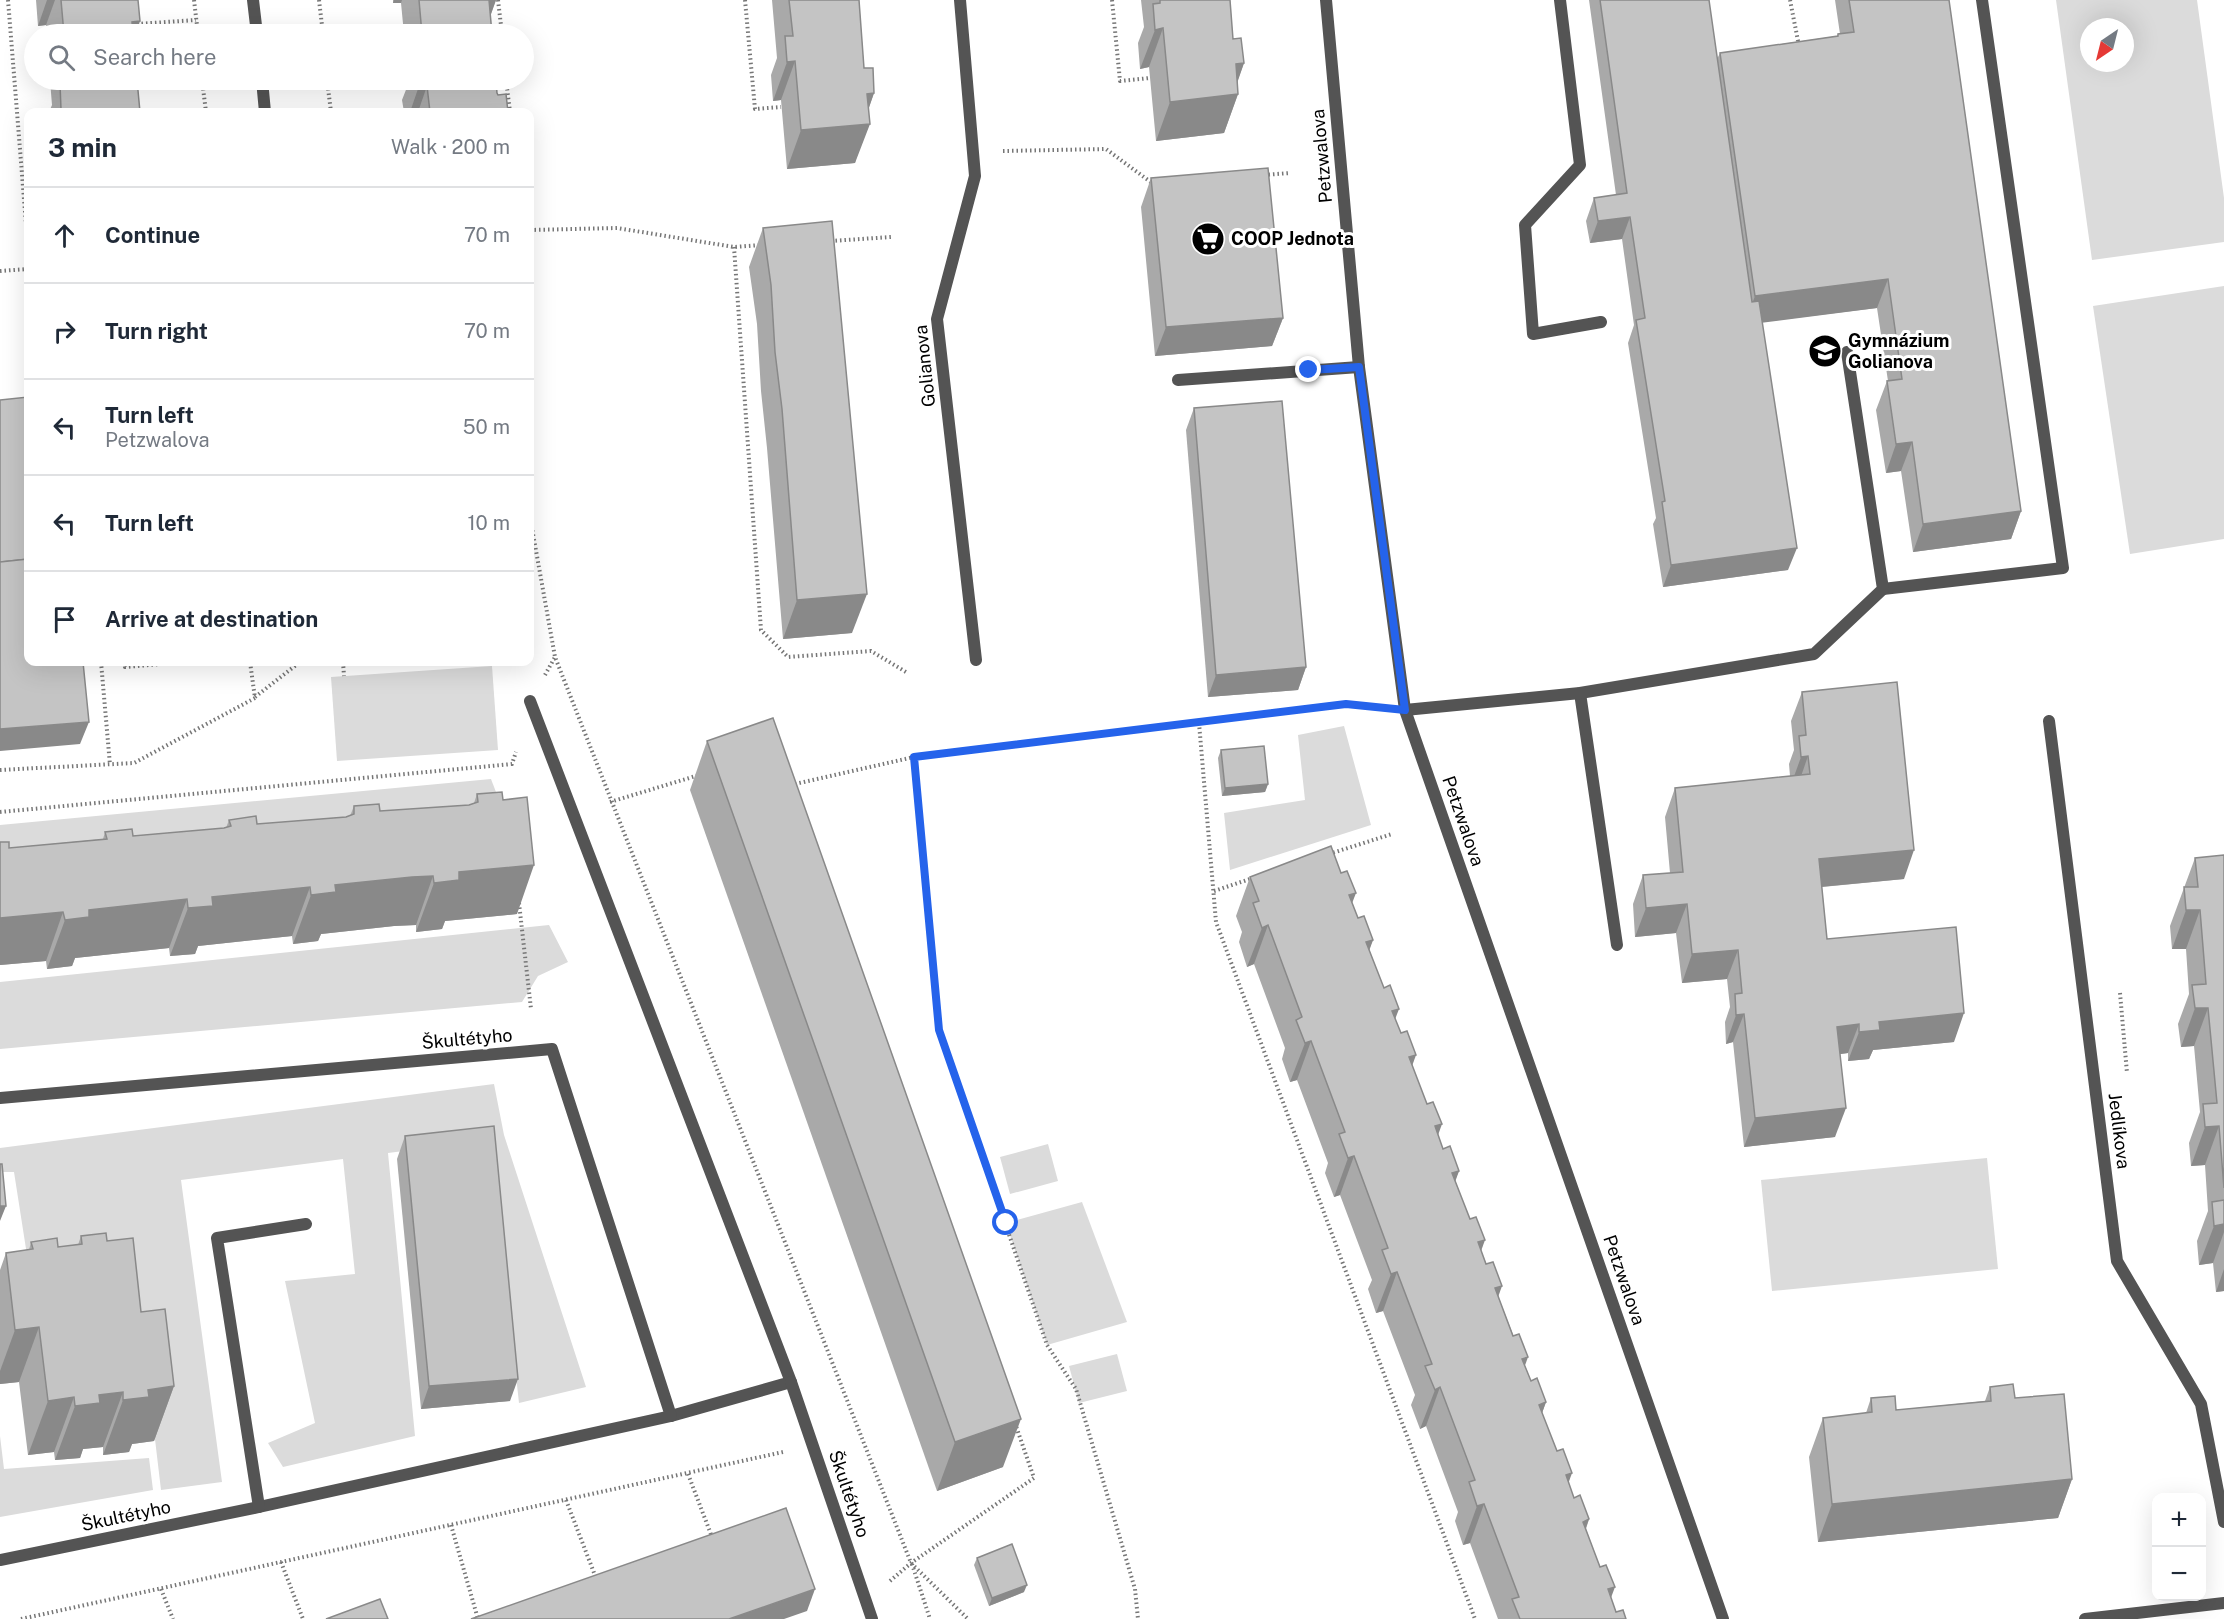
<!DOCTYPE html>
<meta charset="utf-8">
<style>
body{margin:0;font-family:"Public Sans",sans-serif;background:#f2f2f3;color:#1f2937}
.controls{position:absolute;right:18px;bottom:18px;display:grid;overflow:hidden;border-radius:12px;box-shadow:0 6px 24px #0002}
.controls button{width:54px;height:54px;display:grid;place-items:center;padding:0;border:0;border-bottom:2px solid #e0e1e3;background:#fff;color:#1f2937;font:30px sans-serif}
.compass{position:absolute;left:2080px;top:18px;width:54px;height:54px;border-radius:50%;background:#fff;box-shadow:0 6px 24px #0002;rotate:215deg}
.stop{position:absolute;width:18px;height:18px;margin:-14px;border:4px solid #2563eb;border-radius:50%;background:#fff}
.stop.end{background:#2563eb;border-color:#fff;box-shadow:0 2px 6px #0008}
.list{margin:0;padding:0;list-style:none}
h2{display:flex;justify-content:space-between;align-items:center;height:78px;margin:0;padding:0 24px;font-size:26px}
h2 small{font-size:20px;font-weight:400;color:#747a83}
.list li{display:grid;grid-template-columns:39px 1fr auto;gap:18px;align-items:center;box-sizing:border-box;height:96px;padding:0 24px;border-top:2px solid #e0e1e3}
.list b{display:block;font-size:22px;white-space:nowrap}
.list p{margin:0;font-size:20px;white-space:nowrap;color:#747a83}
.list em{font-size:20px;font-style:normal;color:#747a83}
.icon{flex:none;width:33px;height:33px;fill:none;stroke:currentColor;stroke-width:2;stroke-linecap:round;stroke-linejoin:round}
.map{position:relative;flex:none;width:2224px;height:1619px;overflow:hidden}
.search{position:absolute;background:#fff;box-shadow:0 6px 24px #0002;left:24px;top:24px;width:510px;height:66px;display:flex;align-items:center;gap:15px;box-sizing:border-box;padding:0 21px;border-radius:33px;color:#747a83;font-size:22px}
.panel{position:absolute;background:#fff;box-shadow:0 6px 24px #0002;left:24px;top:108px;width:510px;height:558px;border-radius:12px}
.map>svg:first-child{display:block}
</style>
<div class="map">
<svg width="2224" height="1619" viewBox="0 0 2224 1619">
<rect width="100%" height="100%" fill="#fff"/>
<g fill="#dbdbdb" fill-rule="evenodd">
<path d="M2056,0H2197L2224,198V242L2092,260ZM2089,27H2125V63H2089Z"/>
<polygon points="2224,286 2224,539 2130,554 2093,306"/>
<polygon points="492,666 498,750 337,761 331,677"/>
<polygon points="1344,726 1371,825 1230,870 1224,813 1305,800 1298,735"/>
<polygon points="491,779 507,821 0,877 0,825"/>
<polygon points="549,925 568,962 538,976 522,1002 0,1049 0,982"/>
<polygon points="494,1084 504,1135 586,1387 519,1403 490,1140 388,1153 415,1436 283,1467 268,1443 315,1423 285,1281 355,1274 343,1159 181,1180 222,1482 161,1490 146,1363 29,1268 14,1172 0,1172 0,1148"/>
<polygon points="1048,1144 1058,1181 1010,1194 1000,1157"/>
<polygon points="1987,1158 1998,1269 1772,1291 1761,1180"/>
<polygon points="1082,1202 1127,1322 1047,1345 1006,1223"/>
<polygon points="1117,1354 1127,1391 1079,1403 1069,1366"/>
<polygon points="0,1436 4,1469 149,1458 153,1490 0,1517"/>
</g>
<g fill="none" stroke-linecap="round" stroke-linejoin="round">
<g stroke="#767676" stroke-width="4" stroke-dasharray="1.5 3" stroke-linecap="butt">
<polyline points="8,0 26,224"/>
<polyline points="194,0 198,34"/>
<polyline points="319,0 323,34"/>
<polyline points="498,0 502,34"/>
<polyline points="745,0 755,109 781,107"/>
<polyline points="1112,0 1120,81 1150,78"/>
<polyline points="1790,0 1799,46"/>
<polyline points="137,24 196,20"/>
<polyline points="202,80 206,112"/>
<polyline points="327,80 331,112"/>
<polyline points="506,80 510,112"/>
<polyline points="1003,151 1106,149 1152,183"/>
<polyline points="1264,175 1290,173"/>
<polyline points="530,230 617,228 734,247 761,245"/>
<polyline points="831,241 891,237"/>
<polyline points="734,247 761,630 788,657 871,651 906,672"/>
<polyline points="0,271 28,269"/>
<polyline points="530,517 555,657 911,1563 968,1619"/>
<polyline points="101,662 110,765"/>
<polyline points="124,662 125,667 185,662"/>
<polyline points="343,662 344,676"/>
<polyline points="545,675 555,657"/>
<polyline points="255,697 300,662"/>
<polyline points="1199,723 1216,922 1475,1619"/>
<polyline points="914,757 939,1031 1047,1345 1076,1389 1135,1589 1138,1619"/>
<polyline points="0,770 134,763 255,698 250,662"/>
<polyline points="795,784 914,757 969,750 1346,704 1375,707"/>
<polyline points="610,802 699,775"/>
<polyline points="0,812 512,764 516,752"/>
<polyline points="1329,854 1392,834"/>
<polyline points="1214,891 1253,878"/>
<polyline points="519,903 531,1009"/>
<polyline points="2120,993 2127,1073"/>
<polyline points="688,1474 712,1537"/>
<polyline points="566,1500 596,1578"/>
<polyline points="451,1525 478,1619"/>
<polyline points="281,1562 303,1619"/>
<polyline points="912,1564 930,1619"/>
<polyline points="890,1581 911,1563 1034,1478 1016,1426"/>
<polyline points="161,1589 173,1619"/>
<polyline points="21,1619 783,1452"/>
</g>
<g stroke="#545454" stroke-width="12">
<polyline points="1560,0 1580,165 1525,225 1533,334 1601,322"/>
<polyline points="1178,380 1359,367"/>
<polyline points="1883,589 2063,568 1982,0"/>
<polyline points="1580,693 1617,945"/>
<polyline points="1405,710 1580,693 1814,654 1883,589 1847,352"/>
</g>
<g stroke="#545454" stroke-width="12">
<polyline points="253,0 257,34"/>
<polyline points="960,0 975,176 937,319 976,660"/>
<polyline points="1326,0 1359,367 1405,710 1723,1619"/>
<polyline points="262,80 265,112"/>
<polyline points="530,701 791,1382 671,1416"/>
<polyline points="2049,721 2117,1261 2201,1404 2224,1522"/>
<polyline points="0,1098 552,1049 671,1416 259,1507 0,1560"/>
<polyline points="791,1382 872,1619"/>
<polyline points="259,1507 217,1238 306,1224"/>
<polyline points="2085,1619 2224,1603"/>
</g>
</g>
<g fill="#a9a9a9">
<polygon points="36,0 138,0 136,34 47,34 46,25 38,26"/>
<polygon points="393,0 496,0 490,16 492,34 404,34 401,3 393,3"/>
<polygon points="772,0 859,0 864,68 874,93 868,110 855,163 787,169 781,100 773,101 771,75 777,58"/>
<polygon points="1141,0 1230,0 1233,39 1244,63 1237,82 1238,94 1224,133 1156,141 1149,67 1140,69 1138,43 1144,27"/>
<polygon points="1589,0 1709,0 1717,59 1720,53 1837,36 1838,34 1840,34 1835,0 1949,0 2021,511 2011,539 1913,552 1901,471 1886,473 1876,410 1887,381 1888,381 1877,308 1762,322 1788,570 1663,587 1653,524 1656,518 1628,343 1634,325 1622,239 1590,243 1586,221 1594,198 1616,195"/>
<polygon points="50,80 137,80 140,112 49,112 52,105"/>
<polygon points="409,80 496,80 497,93 508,112 404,112 402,100 409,82"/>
<polygon points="1151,178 1283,318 1272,346 1155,356 1141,207"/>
<polygon points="763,228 852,633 783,639 767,448 761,391 757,324 749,267"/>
<polygon points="1194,408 1306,667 1298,690 1208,697 1186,430"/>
<polygon points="1802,692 1904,879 1822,887 1827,939 1954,1042 1873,1050 1869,1059 1848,1061 1848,1053 1840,1054 1835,1137 1744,1147 1733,1042 1726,1044 1725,1022 1730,1007 1727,979 1682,983 1676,933 1635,937 1633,904 1643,875 1670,873 1665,817 1675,788 1790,776 1789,764 1794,750 1791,721"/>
<polygon points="707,741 1003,1467 937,1491 690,790"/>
<polygon points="1221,750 1268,784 1265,792 1222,796 1218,758"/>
<polygon points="477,794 517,914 445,921 442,929 416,932 416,925 394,926 321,934 318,941 293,944 292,936 198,946 195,954 170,956 169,948 75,958 72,966 47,969 46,961 0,965 0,842 9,848 103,839 105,832 133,836 226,828 229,820 257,824 346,817 350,816 354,806 380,811 469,805 474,803"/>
<polygon points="2224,855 2224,1291 2216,1292 2213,1263 2199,1265 2197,1241 2208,1211 2205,1165 2191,1166 2189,1143 2200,1112 2194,1046 2181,1047 2178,1024 2189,994 2186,949 2172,949 2170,926 2195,858"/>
<polygon points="1250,877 1352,903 1358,918 1373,940 1369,949 1443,1149 1459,1171 1455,1180 1498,1296 1531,1381 1546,1402 1542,1413 1574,1498 1589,1519 1586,1529 1616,1612 1626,1619 1498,1619 1470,1543 1463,1545 1455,1521 1458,1512 1426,1426 1420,1429 1411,1405 1415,1395 1383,1311 1376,1313 1368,1289 1372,1280 1340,1195 1334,1197 1325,1173 1328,1163 1297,1080 1290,1082 1282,1059 1285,1048 1254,964 1247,967 1239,942 1242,932 1236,916"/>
<polygon points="405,1136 510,1401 421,1409 397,1159"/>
<polygon points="81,1236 107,1241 141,1312 174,1386 154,1441 132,1444 129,1452 103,1455 103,1447 83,1449 80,1458 55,1460 54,1452 28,1455 19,1382 0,1384 0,1270 6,1253 29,1250 31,1242 58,1247 78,1245"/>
<polygon points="1990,1387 2015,1398 2072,1479 2058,1518 1818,1542 1809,1457 1823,1418 1866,1413 1871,1398 1896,1410 1985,1401"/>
<polygon points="977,1558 1024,1592 989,1606 974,1565"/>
</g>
<g fill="#898989">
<polygon points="47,0 55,0 46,25 38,26"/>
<polygon points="394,0 402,0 401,3 393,3"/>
<polygon points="489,0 496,0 484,34"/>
<polygon points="140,21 136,34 128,34 132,22"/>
<polygon points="1163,28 1149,67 1140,69 1155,30"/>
<polygon points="795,61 781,100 773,101 787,62"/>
<polygon points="1244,63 1233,95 1238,94 1224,133 1156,141 1170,102 1236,64"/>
<polygon points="419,86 427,86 418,112 410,112"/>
<polygon points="874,93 863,125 870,124 855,163 787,169 801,130 867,94"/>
<polygon points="61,109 70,109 68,112 60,112"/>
<polygon points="1630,217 1622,239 1590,243 1598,221"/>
<polygon points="1888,279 1877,308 1744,325 1755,296"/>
<polygon points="1283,318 1272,346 1155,356 1166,327"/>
<polygon points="1912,442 1901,471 1886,473 1896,444"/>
<polygon points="2021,511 2011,539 1913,552 1923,524"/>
<polygon points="1797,548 1788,570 1663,587 1671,565"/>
<polygon points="867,594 852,633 783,639 797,600"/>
<polygon points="1306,667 1298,690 1208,697 1216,675"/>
<polygon points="89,722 80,744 0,751 0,729"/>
<polygon points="1808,756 1798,785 1791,785 1801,757"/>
<polygon points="1268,784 1265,792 1222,796 1225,788"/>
<polygon points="1914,850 1904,879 1809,888 1819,859"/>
<polygon points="534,865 517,914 445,921 442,929 416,932 434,883 459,872"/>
<polygon points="433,876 416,925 394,926 321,934 318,941 293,944 311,895 335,885 412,877"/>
<polygon points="310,887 292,936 198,946 195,954 170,956 188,908 212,897"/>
<polygon points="1356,893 1341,932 1349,895"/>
<polygon points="187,899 169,948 75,958 72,966 47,969 65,920 89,910"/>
<polygon points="1687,904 1676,933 1635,937 1646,908"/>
<polygon points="2186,910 2200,910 2186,949 2172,949"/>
<polygon points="63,912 46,961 0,965 0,918"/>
<polygon points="1268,925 1254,964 1247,967 1262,928"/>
<polygon points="1373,940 1359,979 1366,942"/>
<polygon points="1738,950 1727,979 1682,983 1692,954"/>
<polygon points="2195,1008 2208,1008 2194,1046 2181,1047"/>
<polygon points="1399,1009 1384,1048 1392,1011"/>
<polygon points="1964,1013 1954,1042 1873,1050 1869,1059 1848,1061 1859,1032 1879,1022"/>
<polygon points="1744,1014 1733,1042 1726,1044 1736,1015"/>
<polygon points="1859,1024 1848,1053 1826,1056 1837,1027"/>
<polygon points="1311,1041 1297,1080 1290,1082 1305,1043"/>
<polygon points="1416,1055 1402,1094 1409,1057"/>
<polygon points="1846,1108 1835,1137 1744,1147 1755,1118"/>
<polygon points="1442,1124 1428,1163 1435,1126"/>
<polygon points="2219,1126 2205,1165 2191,1166 2205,1127"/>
<polygon points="1354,1156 1340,1195 1334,1197 1348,1158"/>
<polygon points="1459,1171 1445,1210 1452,1173"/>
<polygon points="0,1206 6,1206 0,1221"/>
<polygon points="2224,1224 2224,1232 2213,1263 2199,1265 2214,1226"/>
<polygon points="1485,1240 1471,1279 1478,1242"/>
<polygon points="2224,1269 2224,1291 2216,1292"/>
<polygon points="1397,1272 1383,1311 1376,1313 1391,1274"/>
<polygon points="1502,1286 1488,1325 1495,1288"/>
<polygon points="39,1327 19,1382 0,1384 0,1371 15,1330"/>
<polygon points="1528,1357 1514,1396 1522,1359"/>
<polygon points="518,1379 510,1401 421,1409 429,1386"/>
<polygon points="174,1386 154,1441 132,1444 129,1452 103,1455 123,1400 148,1390"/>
<polygon points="1440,1387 1426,1426 1420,1429 1435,1390"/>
<polygon points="123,1392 103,1447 83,1449 80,1458 55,1460 75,1406 99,1395"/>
<polygon points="74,1397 54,1452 28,1455 48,1401"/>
<polygon points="1546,1402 1532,1441 1539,1405"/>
<polygon points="1021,1419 1003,1467 937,1491 955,1442"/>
<polygon points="1572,1473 1558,1512 1566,1475"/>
<polygon points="2072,1479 2058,1518 1818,1542 1832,1504"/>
<polygon points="1484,1504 1470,1543 1463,1545 1477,1506"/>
<polygon points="1589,1519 1575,1558 1583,1522"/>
<polygon points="1027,1585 1024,1592 989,1606 992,1598"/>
<polygon points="1615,1587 1603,1619 1608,1589"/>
<polygon points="815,1589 807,1611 784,1619 729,1619"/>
</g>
<g fill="#c4c4c4" stroke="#898989" stroke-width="1.5">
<polygon points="61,0 138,0 140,21 132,22 133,34 64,34"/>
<polygon points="419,0 489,0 492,34 422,34"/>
<polygon points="789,0 859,0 864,68 873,68 874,93 867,94 870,124 801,130 795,61 787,62 785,36 793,36"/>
<polygon points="1160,0 1230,0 1233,39 1241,38 1244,63 1236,64 1238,94 1170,102 1163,28 1155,30 1153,4 1160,3"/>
<polygon points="1600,0 1709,0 1752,302 1759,301 1797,548 1671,565 1662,502 1665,501 1636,320 1645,318 1630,217 1598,221 1594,198 1627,193"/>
<polygon points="1849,0 1949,0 2021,511 1923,524 1912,442 1896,444 1887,381 1902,379 1888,279 1755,296 1720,53 1838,36 1838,34 1854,32"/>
<polygon points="67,80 137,80 140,112 70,112 70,109 61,109 60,84 68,83"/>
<polygon points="419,80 496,80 497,93 498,95 506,94 508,112 430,112 427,86 419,86"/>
<polygon points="1268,168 1283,318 1166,327 1151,178"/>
<polygon points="832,221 867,594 797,600 782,409 775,352 771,285 763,228"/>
<polygon points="28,397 28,559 0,562 0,400"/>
<polygon points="1282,401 1306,667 1216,675 1194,408"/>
<polygon points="28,559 28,662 83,662 89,722 0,729 0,562"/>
<polygon points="1897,682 1914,850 1819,859 1827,939 1956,927 1964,1013 1879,1022 1880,1030 1859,1032 1859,1024 1837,1027 1846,1108 1755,1118 1744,1014 1736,1015 1735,994 1742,993 1738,950 1692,954 1687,904 1646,908 1643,875 1683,872 1675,788 1810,774 1808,756 1801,757 1799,736 1806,735 1802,692"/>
<polygon points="773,718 1021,1419 955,1442 707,741"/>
<polygon points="1264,746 1268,784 1225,788 1221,750"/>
<polygon points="502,792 503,800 527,797 534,865 459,872 459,880 434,883 433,876 412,877 335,885 336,892 311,895 310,887 212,897 213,906 188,908 187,899 89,910 89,917 65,920 63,912 0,918 0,842 9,842 9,848 107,839 105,832 132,829 133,836 224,828 231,826 229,820 256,816 257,824 346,817 354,814 354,806 379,804 380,811 469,805 478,802 477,794"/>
<polygon points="1331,846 1341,873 1347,871 1356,893 1349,895 1358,918 1364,916 1373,940 1366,942 1384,988 1390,985 1399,1009 1392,1011 1401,1033 1407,1031 1416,1055 1409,1057 1427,1104 1433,1102 1442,1124 1435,1126 1443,1149 1450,1146 1459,1171 1452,1173 1470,1219 1476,1217 1485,1240 1478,1242 1486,1264 1493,1262 1502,1286 1495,1288 1513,1336 1519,1334 1528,1357 1522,1359 1531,1381 1537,1378 1546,1402 1539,1405 1557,1451 1563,1449 1572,1473 1566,1475 1574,1498 1580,1495 1589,1519 1583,1522 1600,1567 1606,1565 1615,1587 1608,1589 1616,1612 1623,1610 1626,1619 1520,1619 1512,1599 1519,1597 1484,1504 1477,1506 1469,1482 1475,1480 1440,1387 1435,1390 1425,1366 1432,1364 1397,1272 1391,1274 1382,1250 1388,1248 1354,1156 1348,1158 1339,1134 1345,1132 1311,1041 1305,1043 1296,1020 1302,1017 1268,925 1262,928 1253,903 1259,901 1250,877"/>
<polygon points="2224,855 2224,1188 2219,1126 2205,1127 2203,1104 2217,1103 2208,1008 2195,1008 2192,985 2206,984 2200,910 2186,910 2184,887 2198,887 2195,858"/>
<polygon points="494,1126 518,1379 429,1386 405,1136"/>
<polygon points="0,1164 2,1164 6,1206 0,1206"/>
<polygon points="2224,1200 2224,1224 2214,1226 2212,1202"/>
<polygon points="106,1233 107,1241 133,1238 141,1312 165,1309 174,1386 148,1390 149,1397 123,1400 123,1392 99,1395 100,1403 75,1406 74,1397 48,1401 39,1327 15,1330 6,1253 33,1249 31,1242 57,1238 58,1247 82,1244 81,1236"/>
<polygon points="2013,1384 2015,1398 2064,1394 2072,1479 1832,1504 1823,1418 1872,1412 1871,1398 1895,1396 1896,1410 1991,1401 1990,1387"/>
<polygon points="786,1508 815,1589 729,1619 471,1619"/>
<polygon points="1012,1544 1027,1585 992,1598 977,1558"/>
<polygon points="380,1599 388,1619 326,1619"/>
</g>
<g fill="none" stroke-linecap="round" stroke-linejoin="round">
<polyline stroke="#2563eb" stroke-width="8" points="1006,1223 939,1030 914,757 1346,704 1405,710 1359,367 1309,370"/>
</g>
<defs>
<g id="supermarket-disc" transform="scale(1.725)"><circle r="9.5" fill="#000" stroke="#fff"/><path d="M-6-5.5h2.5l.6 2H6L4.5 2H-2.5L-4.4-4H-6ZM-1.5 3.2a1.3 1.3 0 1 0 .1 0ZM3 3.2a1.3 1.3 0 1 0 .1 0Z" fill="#fff"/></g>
<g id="university-disc" transform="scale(1.725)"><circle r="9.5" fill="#000" stroke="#fff"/><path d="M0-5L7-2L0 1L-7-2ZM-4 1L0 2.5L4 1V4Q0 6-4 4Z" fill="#fff"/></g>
</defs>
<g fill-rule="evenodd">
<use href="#supermarket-disc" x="1208" y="239"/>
<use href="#university-disc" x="1825" y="351"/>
</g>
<g text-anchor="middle" stroke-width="6" stroke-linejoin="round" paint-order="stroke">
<g font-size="18" fill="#000" stroke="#fff">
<text transform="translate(1322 156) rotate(-95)" y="6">Petzwalova</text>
<text transform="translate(925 366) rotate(-96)" y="6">Golianova</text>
<text transform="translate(1463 821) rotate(71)" y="6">Petzwalova</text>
<text transform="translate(467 1039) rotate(-5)" y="6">Škultétyho</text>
<text transform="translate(2119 1131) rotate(83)" y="6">Jedlíkova</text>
<text transform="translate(1624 1280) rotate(71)" y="6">Petzwalova</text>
<text transform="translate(849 1494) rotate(71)" y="6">Škultétyho</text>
<text transform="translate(126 1516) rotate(-12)" y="6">Škultétyho</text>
</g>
<g font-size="18" font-weight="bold" fill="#000" stroke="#fff" text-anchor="start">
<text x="1231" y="245">COOP Jednota</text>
<text x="1848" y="347">Gymnázium<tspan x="1848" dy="21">Golianova</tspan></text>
</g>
</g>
</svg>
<div class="controls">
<button>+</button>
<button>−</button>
</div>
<svg class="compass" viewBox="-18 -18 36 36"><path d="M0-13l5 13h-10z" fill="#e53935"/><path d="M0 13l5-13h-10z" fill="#747a83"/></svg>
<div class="stop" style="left:1006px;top:1223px"></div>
<div class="stop end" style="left:1309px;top:370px"></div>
<div class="search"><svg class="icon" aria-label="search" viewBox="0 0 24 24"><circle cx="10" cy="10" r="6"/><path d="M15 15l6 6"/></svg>Search here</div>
<section class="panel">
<h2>3 min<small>Walk · 200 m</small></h2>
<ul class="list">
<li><svg class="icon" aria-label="ahead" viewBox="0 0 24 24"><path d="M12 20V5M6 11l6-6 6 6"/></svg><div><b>Continue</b></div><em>70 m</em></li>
<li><svg class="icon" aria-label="right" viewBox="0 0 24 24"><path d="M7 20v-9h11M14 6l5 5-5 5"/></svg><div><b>Turn right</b></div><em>70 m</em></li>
<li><svg class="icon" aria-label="left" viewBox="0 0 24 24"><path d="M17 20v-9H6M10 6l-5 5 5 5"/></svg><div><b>Turn left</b><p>Petzwalova</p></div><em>50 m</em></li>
<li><svg class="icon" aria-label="left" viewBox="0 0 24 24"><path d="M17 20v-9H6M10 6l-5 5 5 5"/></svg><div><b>Turn left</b></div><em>10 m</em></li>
<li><svg class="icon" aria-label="arrive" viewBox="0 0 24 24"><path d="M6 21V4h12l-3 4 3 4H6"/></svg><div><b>Arrive at destination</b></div></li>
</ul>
</section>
</div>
